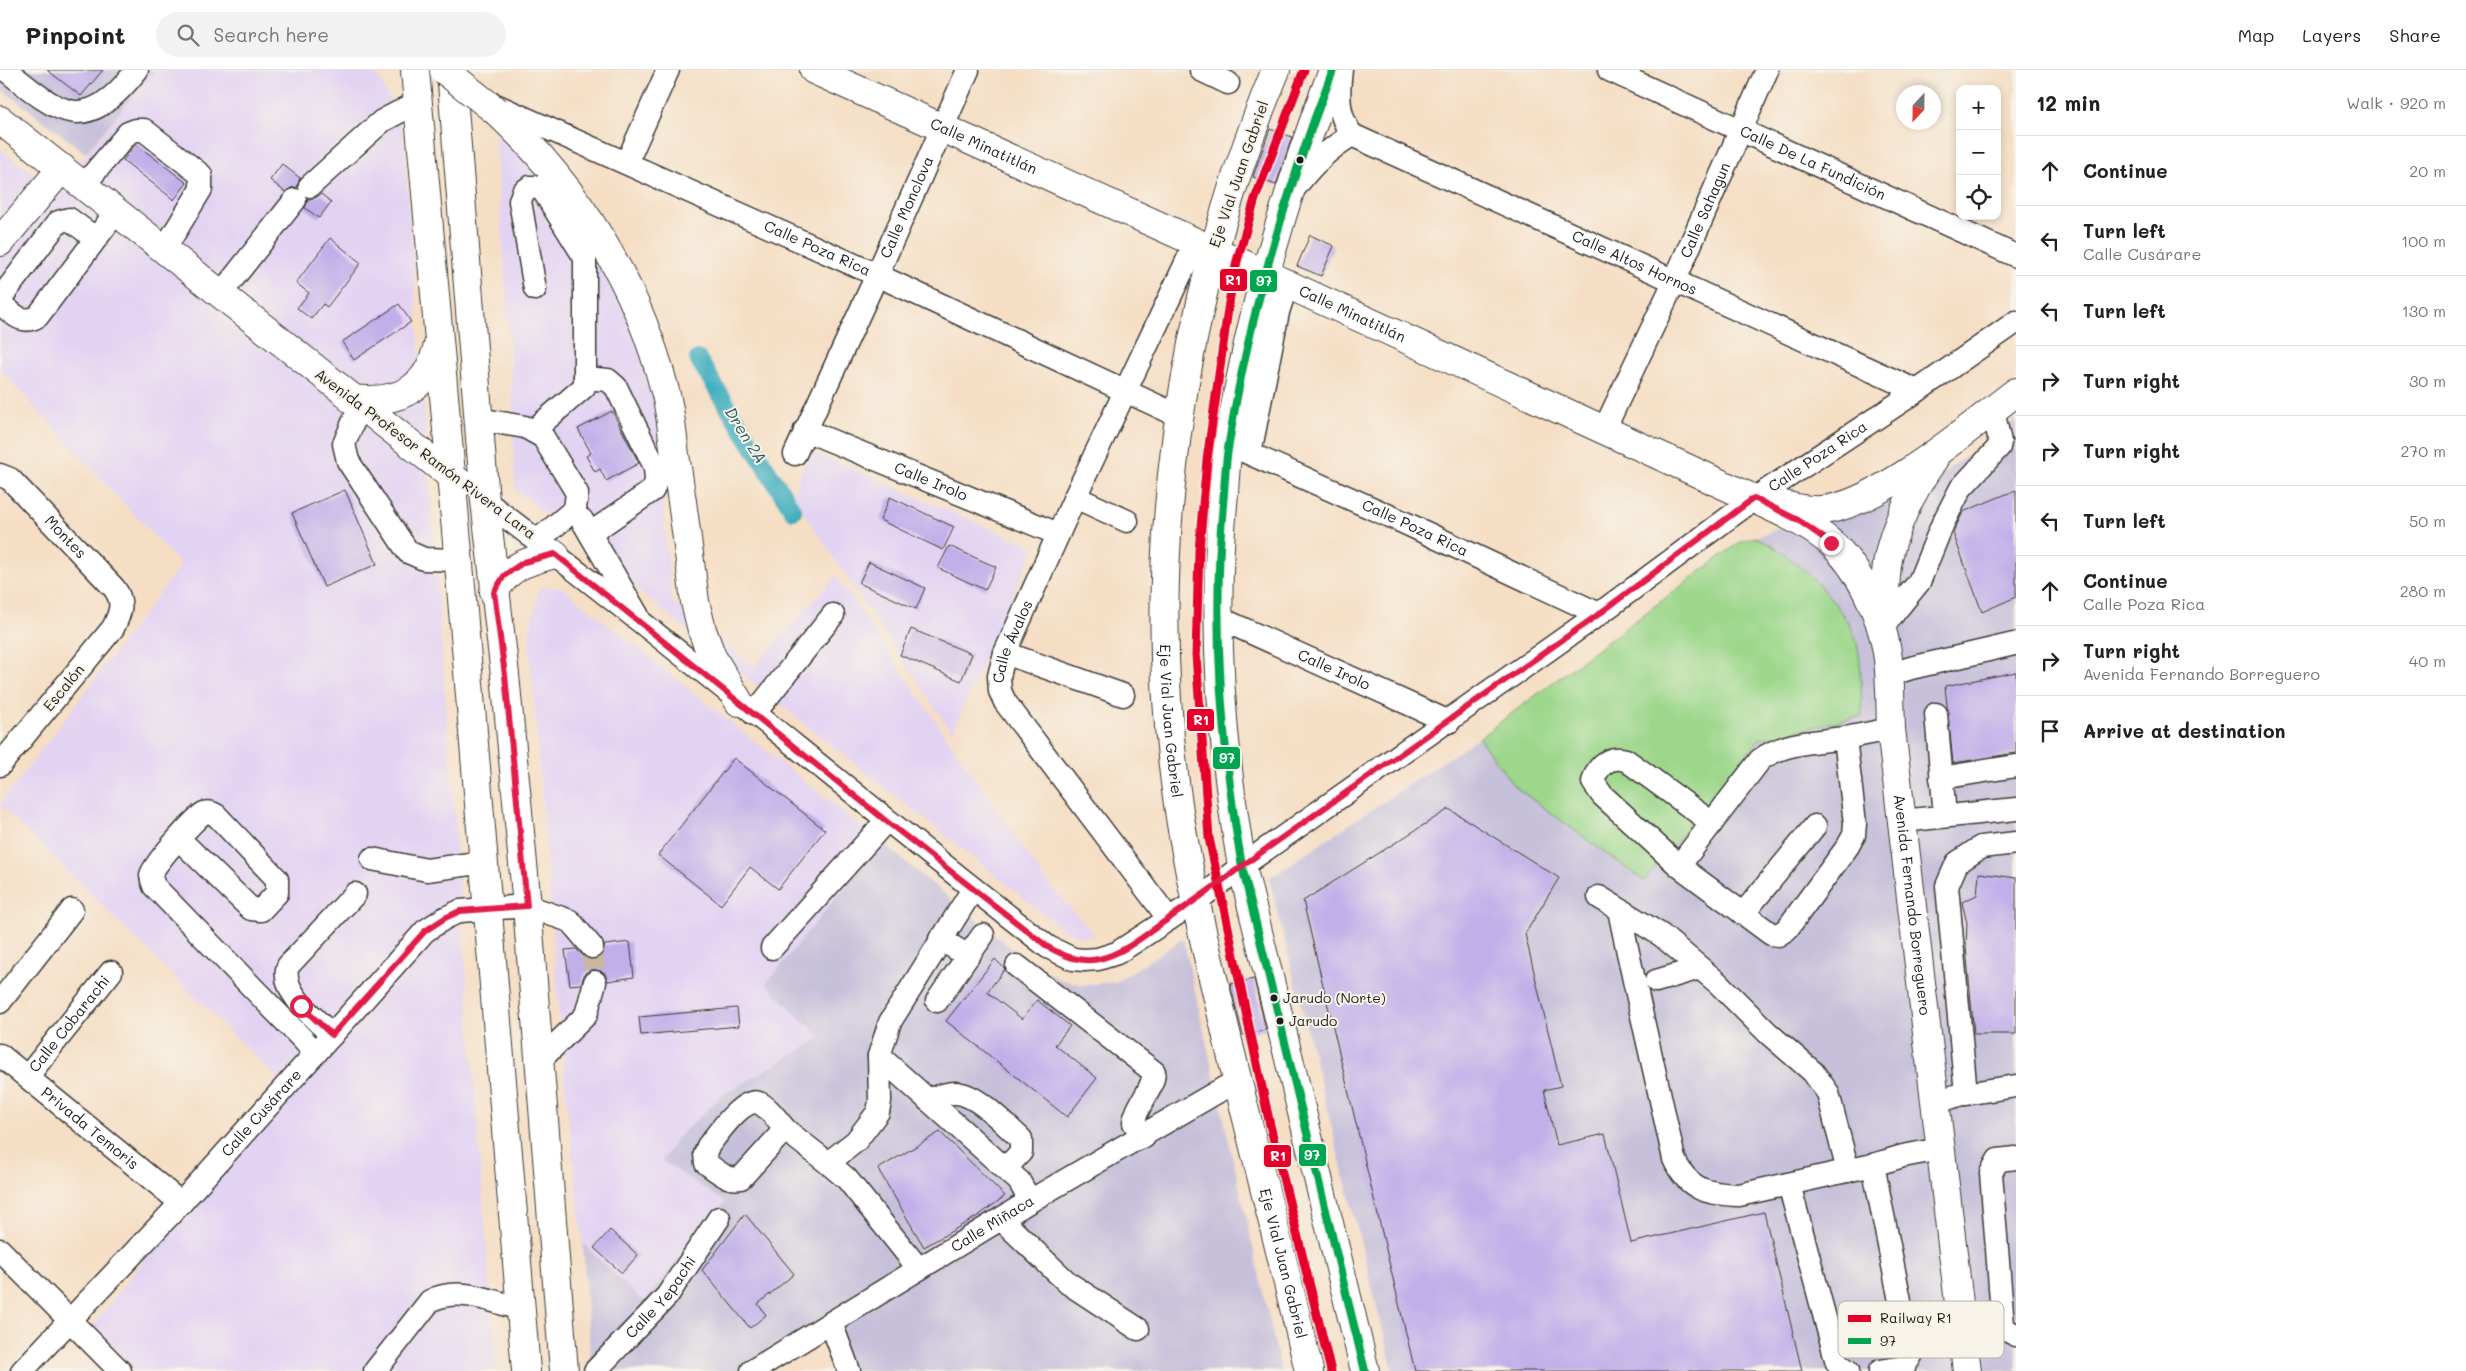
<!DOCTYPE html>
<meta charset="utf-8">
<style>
body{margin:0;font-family:Mali,sans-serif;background:#f2f2f2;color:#202124}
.controls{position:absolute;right:15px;top:15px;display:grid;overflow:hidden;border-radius:10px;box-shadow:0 2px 8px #0003}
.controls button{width:45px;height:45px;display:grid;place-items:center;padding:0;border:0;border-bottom:1px solid #e0e0e0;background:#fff;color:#202124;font:25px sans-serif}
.compass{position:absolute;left:1896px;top:15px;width:45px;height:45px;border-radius:50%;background:#fff;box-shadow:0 2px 8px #0003;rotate:202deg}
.stop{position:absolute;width:15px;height:15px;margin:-11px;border:4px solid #e11d48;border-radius:50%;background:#fff}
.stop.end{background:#e11d48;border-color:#fff;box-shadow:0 1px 5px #0008}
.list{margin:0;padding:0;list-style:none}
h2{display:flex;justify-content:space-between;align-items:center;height:65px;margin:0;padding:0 20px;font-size:21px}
h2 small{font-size:16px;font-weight:400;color:#757577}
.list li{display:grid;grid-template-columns:32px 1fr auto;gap:15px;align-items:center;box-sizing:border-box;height:70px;padding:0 20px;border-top:1px solid #e0e0e0}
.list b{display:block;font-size:19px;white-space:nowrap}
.list p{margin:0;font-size:16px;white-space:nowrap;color:#757577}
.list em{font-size:16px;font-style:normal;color:#757577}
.icon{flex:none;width:28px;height:28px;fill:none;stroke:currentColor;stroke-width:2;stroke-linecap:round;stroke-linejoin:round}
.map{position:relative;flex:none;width:2016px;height:1301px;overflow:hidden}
header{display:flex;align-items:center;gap:30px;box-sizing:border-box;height:70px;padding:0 25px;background:#fff;border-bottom:1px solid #e0e0e0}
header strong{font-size:24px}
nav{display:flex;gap:28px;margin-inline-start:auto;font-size:18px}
.search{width:350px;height:45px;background:#f2f2f2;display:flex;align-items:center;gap:12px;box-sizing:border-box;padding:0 18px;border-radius:28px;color:#757577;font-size:19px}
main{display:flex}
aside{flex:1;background:#fff}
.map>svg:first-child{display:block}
</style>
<header>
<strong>Pinpoint</strong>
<div class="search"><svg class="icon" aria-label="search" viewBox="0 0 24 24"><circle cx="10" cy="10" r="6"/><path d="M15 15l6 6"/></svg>Search here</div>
<nav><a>Map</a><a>Layers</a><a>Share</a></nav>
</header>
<main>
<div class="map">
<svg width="2016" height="1301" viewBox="0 0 2016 1301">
<rect width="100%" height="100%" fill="#f7f3e8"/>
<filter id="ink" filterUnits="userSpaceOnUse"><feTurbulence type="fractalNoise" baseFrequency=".02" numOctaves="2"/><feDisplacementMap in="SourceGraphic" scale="10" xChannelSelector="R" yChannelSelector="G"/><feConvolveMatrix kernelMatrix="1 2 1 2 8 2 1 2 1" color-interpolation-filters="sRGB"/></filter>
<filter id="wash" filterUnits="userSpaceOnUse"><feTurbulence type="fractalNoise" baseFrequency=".0096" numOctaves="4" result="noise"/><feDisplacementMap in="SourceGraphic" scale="20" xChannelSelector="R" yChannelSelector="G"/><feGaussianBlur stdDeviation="1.12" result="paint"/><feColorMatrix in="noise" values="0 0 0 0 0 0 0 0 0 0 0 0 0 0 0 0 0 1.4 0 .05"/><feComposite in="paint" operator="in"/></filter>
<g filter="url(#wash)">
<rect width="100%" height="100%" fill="#f5dec4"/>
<g fill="#e3d3f3">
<polygon points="154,0 371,0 382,13 403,62 496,1301 136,1301 92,1257 282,1013 0,735 181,495 0,300 0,79 57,121"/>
<polygon points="495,63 537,102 601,190 649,297 669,424 662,431 672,531 754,597 836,506 1045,810 1096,866 1080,867 1064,860 679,554 515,419 511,295"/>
<polygon points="809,381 1034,477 952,663 793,427"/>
<polygon points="540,517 562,518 881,772 821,968 723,1025 662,1091 725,1132 644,1233 583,1174 565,1017 529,566"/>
</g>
<g fill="#c6c0da">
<polygon points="0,0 154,0 86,83 0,18"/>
<polygon points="2016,349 2016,1301 1393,1301 1269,808 1479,668 1740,472 1938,407"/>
<polygon points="881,772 1027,891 1059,909 1083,915 1116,912 1183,869 1281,1301 847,1301 827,1250 739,1301 591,1301 583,1174 644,1232 725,1132 662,1091 677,1068 723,1025 821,968 766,914"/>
</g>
<path fill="#9cd78b" stroke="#5c7a54" d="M1755,467C1791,482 1847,536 1857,573C1862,593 1861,625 1862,646L1760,669L1644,811L1514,716L1479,668L1740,472Z"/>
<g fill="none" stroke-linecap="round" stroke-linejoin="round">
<polyline stroke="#40adbe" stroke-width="18" points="698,289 793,441"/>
</g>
<g id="blocks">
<g fill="#c0afe9">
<polygon points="47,0 103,0 81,26"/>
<polygon points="1270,59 1292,67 1276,115 1253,107"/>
<polygon points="136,74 187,113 174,130 123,90"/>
<polygon points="282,94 300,108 297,117 291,118 285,122 270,110"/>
<polygon points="321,124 331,132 319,148 305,138 308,129 313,129"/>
<polygon points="1310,165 1334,176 1321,206 1297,196"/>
<polygon points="330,168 361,193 327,237 323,234 311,249 297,238 309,223 296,213"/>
<polygon points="399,234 411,252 354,290 342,272"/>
<polygon points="612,341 639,393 606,411 600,399 595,402 586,386 591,383 578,359"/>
<polygon points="345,420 377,494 324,517 292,443"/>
<polygon points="2016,420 2016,527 1982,542 1953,463 1963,442"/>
<polygon points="890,427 954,457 943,480 880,450"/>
<polygon points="949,476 996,497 985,520 938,498"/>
<polygon points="869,492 925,518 916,539 859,513"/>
<polygon points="911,559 972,584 961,611 900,585"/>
<polygon points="2016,602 2016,683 1953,693 1945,616"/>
<polygon points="734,688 825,760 778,819 750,797 721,835 658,785"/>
<polygon points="1449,739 1559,808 1525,864 1561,1016 1544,1020 1557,1075 1605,1064 1631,1173 1764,1142 1802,1301 1415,1301 1303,831"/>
<polygon points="1979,803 2016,808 2016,964 1974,964 1966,877 1967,853 1962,832 1977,825"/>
<polygon points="630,872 634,907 608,911 604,902 592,899 585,903 581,914 570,915 565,880 576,879 587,889 594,890 601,887 605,875"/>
<polygon points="995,889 1005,899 987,922 1022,949 1037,930 1070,956 1055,975 1097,1008 1067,1047 946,951"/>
<polygon points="1254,909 1266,960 1243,965 1230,914"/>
<polygon points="737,938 739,956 641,965 639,947"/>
<polygon points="940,1062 1005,1126 978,1146 924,1177 878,1099"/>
<polygon points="745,1144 794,1204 758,1234 766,1245 750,1258 702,1200"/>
<polygon points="610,1160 638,1185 622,1203 594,1178"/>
</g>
</g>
</g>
<g filter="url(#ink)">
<use href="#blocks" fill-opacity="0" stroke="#3d3935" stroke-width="1"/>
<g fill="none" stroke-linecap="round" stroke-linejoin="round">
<polyline stroke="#cab7a2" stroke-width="22" stroke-dasharray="22 11" stroke-linecap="butt" points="592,877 595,912"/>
<g stroke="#3d3935" stroke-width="25">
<g id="minor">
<path d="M6,0C62,46 85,65 137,0"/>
<polyline points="1201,0 1228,13"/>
<path d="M1341,0C1338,25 1337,44 1352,65"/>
<path id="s1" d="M1609,0L2016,186"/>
<path id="s2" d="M493,34L877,205L1179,346"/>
<path id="s3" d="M1352,65L1917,321"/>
<polyline points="627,92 668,0"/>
<polyline points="84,115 128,63 136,60 144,60 201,105 201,119 164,180"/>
<polyline points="310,116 382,51 418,32"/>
<path d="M1294,119C1310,97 1328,79 1352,65"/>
<polyline points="220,225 295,130"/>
<polyline points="0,229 58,152 69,149 95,168"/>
<path d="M0,233C12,243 22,256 38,246L116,142"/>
<polyline points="585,308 608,310 616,317 655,397 656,411 653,420 591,463"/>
<polyline points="360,336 344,374 348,391 408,482 424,489 459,490"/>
<polyline points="478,349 525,357 543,367 577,423 575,439 537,471"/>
<path id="s4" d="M805,360L1058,464"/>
<path id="s5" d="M1604,360L1674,212L1767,0"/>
<polyline points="533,361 584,317 585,313 585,188 544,122 538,117 530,117 523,122 520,131 535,219"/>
<path id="s6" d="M1228,374L1405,453L1599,544"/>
<polyline points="1250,383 1278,242 1287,214"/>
<path id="s7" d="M795,384L877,205L968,0"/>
<path id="s8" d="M0,405L10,409L114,518C125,532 120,544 113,558L0,695"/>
<polyline points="1075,427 1127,451"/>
<path id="s9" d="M485,431C676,575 859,731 1048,877L1073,889L1084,890L1098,889L1117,883L1195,832L1242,796L1599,544L1754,429L1917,321L2016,252"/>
<polyline points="582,450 638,546"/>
<path id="s10" d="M1219,548L1449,652"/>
<polyline points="1884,555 1919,512 1943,453 1961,418 1999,377 2000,372 1993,340"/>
<polyline points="1005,583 1123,625"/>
<polyline points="1889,605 1911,598 2014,574"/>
<polyline points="754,644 833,545"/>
<polyline points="1936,644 1945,746"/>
<polyline points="1941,708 2016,696"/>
<polyline points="1902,751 2016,739"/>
<path d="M1712,753L1626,690C1609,685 1597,696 1593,712L1602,725L1679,796L1771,864L1778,865L1787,859L1848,776L1854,765L1855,753L1845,668L1891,659"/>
<path d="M179,769L251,839L261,840L277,823V809L216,745C212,743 208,741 204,743C196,747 151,797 151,805C151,808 153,813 154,816L316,983"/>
<polyline points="372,789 427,800 484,792"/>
<path d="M1679,796L1760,690C1783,672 1816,672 1845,668"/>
<polyline points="1599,827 1661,865 1718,913 1768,963 1813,1002 1828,1023 1848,1101"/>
<path d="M1619,840C1636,923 1656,1006 1674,1089C1688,1120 1707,1124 1739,1125L1873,1095L1903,1086L1940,1079"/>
<polyline points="1743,844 1815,756"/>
<path id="s11" d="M1169,849L1005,632L1000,621L999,606L1005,583L1075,427L1196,172"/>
<polyline points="940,869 968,886 983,865"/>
<polyline points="772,878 886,751"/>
<path d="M1017,896L1154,1002C1153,1022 1136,1034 1134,1053L1144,1067"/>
<polyline points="1656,911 1700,898"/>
<polyline points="937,931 968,886"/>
<polyline points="0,932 72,840"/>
<path d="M332,965C316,950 279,920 288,896L355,824"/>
<path id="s12" d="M0,985L181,1133"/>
<polyline points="879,986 1019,1111 1030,1131"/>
<polyline points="538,992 586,945 595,912"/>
<path id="s13" d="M27,1007L111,902"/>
<polyline points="1966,1024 1947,816 1957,793 1981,777 2016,773"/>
<path d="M928,1030C936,1027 946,1023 954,1023C976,1022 1005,1055 1021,1069V1082L1006,1098"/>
<polyline points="1935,1033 1958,1025 2016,1016"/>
<path d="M787,1061C779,1053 769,1037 759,1033C743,1026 717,1065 708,1076L705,1084L706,1093C717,1101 727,1111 741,1108L778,1067L787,1061L828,1093"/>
<polyline points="2016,1088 1998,1090 1991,1103 2003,1255 2006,1260 2016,1265"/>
<polyline points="1873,1095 1911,1286 1904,1297 1880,1301"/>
<polyline points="1789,1114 1837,1293 1848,1301"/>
<polyline points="1001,1149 1068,1213 1138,1259"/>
<polyline points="0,1180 120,1301"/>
<polyline points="919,1199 847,1109 828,1093 856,1071 878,1042 880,1031 879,986 890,952 973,819"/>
<polyline points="831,1253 849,1301"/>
<path id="s14" d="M22,1301L181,1133L425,861L445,848L460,841L527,836L570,851L592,877"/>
<path d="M375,1301L430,1231C458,1216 491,1231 520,1239"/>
<path id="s15" d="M595,1301L667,1226L719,1148"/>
<path id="s16" d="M752,1301L1030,1131L1236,1011"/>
</g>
</g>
<g stroke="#3d3935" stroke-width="30">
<g id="major">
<polyline points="415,0 461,517 526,1301"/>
<polyline points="451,0 485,431 505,605 527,836 564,1301"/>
<path id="s17" d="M814,0L1213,180L1754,429C1780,441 1807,453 1830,472C1859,497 1881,545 1887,582C1891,607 1890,634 1891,659L1967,1301"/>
<path id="s18" d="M1276,0C1179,232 1141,492 1179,741C1189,807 1204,872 1220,937C1248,1059 1281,1179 1309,1301"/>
<path d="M1333,0C1286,121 1249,245 1229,373C1225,393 1225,414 1223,434C1212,555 1221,676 1242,796L1365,1301"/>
<path d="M497,42C578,118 638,214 665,321C671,342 672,364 675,385C683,434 689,483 695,532L702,560L712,587L739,632"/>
<polyline points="0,50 460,413"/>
<polyline points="0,172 62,98"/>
<path d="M351,329C396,334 427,322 438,275"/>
<path d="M1780,434C1794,438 1807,441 1821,440C1876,437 1971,356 2016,322"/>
<path d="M494,522C510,495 526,492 555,484"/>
<path d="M1885,550C1885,528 1884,506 1889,484C1897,449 1914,418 1934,389"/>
</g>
</g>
<use href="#minor" stroke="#fff" stroke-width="22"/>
<use href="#major" stroke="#fff" stroke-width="28"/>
<g stroke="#3d3935" stroke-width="30" stroke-linecap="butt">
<polyline id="major-bridge" points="444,0 497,42"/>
</g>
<use href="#major-bridge" stroke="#fff" stroke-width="28"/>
<g stroke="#f7f3e8" stroke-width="11">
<path id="bus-1" d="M1333,0C1286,121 1249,245 1229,373C1225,393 1225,414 1223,434C1212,555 1221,676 1242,796L1365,1301"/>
</g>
<use href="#bus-1" stroke="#00a651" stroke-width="8"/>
<g stroke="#f7f3e8" stroke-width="12">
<polyline id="rail-1" points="1304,0 1255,129 1237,191 1229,232 1207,390 1199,480 1196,585 1209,768 1270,1055 1331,1301"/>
</g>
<use href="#rail-1" stroke="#e4002b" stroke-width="9"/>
</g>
</g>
<g fill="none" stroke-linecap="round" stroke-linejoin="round" filter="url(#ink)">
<path stroke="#e11d48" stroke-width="6" d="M301,936L332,965L425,861L445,848L460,841L527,836L505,605L494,522L504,506L512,500L524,492L555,484L886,751L1048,877C1064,886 1080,893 1099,889C1125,883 1146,864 1168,849C1193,832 1218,814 1242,796L1599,544L1754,428L1798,450L1831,473"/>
</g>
<g fill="#1c1c1c" stroke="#f7f3e8" stroke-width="2">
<circle cx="1300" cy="90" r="4.5"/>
<circle cx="1274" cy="928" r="4.5"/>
<circle cx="1280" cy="951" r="4.5"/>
</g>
<g text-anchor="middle" stroke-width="4" stroke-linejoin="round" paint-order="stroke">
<g font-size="14" fill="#1c1c1c" stroke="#f7f3e8" text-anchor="start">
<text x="1283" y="933">Jarudo (Norte)</text>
<text x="1289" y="956">Jarudo</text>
</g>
<g font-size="15" fill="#1c1c1c" stroke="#f7f3e8">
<text dy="5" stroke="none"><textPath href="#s17" startOffset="186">Calle Minatitlán</textPath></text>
<text dy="5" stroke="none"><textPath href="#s1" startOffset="224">Calle De La Fundición</textPath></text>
<text transform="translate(1239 104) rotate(-71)" y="5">Eje Vial Juan Gabriel</text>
<text dy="5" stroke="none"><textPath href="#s7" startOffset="271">Calle Monclova</textPath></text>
<text dy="5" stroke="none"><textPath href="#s5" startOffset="242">Calle Sahagun</textPath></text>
<text dy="5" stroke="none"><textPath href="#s2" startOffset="355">Calle Poza Rica</textPath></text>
<text dy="5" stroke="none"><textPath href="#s3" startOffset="310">Calle Altos Hornos</textPath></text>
<text dy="5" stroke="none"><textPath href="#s17" startOffset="591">Calle Minatitlán</textPath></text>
<text transform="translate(425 384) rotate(37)" y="5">Avenida Profesor Ramón Rivera Lara</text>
<text dy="5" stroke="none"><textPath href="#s9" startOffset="1650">Calle Poza Rica</textPath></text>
<text dy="5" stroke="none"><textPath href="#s4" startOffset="136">Calle Irolo</textPath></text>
<text dy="5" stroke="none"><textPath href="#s6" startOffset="205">Calle Poza Rica</textPath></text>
<text dy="5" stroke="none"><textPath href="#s8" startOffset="91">Montes</textPath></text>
<text dy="5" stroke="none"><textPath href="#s11" startOffset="336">Calle Ávalos</textPath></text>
<text dy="5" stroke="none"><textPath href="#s10" startOffset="126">Calle Irolo</textPath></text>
<text transform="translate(64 618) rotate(-51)" y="5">Escalón</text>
<text dy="5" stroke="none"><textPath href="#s18" startOffset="666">Eje Vial Juan Gabriel</textPath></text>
<text dy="5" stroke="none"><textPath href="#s17" startOffset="1501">Avenida Fernando Borreguero</textPath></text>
<text dy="5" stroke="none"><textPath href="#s13" startOffset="68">Calle Cobarachi</textPath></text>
<text dy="5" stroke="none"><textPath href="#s14" startOffset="352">Calle Cusárare</textPath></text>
<text dy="5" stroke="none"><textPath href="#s12" startOffset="116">Privada Temoris</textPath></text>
<text dy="5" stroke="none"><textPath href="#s16" startOffset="282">Calle Miñaca</textPath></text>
<text dy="5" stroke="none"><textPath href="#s18" startOffset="1221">Eje Vial Juan Gabriel</textPath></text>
<text dy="5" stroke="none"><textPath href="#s15" startOffset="99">Calle Yepachi</textPath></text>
</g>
<g font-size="16" font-style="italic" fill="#2c5d65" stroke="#f7f3e8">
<text transform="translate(746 365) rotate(58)" y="6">Dren 2A</text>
</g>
</g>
<rect x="1838" y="1231" width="166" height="57" rx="8" fill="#f7f3e8" stroke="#b5b2ab" stroke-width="1"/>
<rect x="1848" y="1245" width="23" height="7" fill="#e4002b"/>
<rect x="1848" y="1268" width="23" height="6" fill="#00a651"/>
<g font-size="14" fill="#1c1c1c">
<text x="1880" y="1253">Railway R1</text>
<text x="1880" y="1276">97</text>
</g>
<g stroke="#f7f3e8" stroke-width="2">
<rect x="1219" y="198" width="29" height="24" rx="5" fill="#e4002b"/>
<rect x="1249" y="199" width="29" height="24" rx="5" fill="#00a651"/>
<rect x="1186" y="638" width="29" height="24" rx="5" fill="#e4002b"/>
<rect x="1212" y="676" width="29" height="24" rx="5" fill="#00a651"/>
<rect x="1298" y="1073" width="29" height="24" rx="5" fill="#00a651"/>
<rect x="1263" y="1074" width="29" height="24" rx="5" fill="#e4002b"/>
</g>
<g font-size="14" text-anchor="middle" font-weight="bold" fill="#fff">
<text x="1233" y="215">R1</text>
<text x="1264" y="216">97</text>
<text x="1201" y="655">R1</text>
<text x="1227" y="693">97</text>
<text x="1312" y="1090">97</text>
<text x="1278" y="1091">R1</text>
</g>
</svg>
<div class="controls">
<button>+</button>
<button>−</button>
<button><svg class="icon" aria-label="locate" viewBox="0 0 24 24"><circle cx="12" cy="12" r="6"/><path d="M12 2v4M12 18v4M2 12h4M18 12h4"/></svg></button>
</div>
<svg class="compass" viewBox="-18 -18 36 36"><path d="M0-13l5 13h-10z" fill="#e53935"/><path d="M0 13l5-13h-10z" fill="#757577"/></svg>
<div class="stop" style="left:301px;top:936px"></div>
<div class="stop end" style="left:1831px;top:473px"></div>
</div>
<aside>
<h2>12 min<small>Walk · 920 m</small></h2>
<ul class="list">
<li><svg class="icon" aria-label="ahead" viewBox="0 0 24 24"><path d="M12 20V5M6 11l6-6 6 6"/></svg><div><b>Continue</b></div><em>20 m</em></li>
<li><svg class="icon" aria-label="left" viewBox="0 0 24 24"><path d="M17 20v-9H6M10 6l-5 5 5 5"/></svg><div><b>Turn left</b><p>Calle Cusárare</p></div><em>100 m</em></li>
<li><svg class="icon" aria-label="left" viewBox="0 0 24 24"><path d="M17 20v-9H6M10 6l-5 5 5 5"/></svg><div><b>Turn left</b></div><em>130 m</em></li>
<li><svg class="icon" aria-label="right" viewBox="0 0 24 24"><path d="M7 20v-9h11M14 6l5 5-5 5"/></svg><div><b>Turn right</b></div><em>30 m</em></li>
<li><svg class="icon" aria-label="right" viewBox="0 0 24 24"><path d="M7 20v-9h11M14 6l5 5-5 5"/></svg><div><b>Turn right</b></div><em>270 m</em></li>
<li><svg class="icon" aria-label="left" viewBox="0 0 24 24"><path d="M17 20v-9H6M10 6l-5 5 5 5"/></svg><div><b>Turn left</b></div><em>50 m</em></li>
<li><svg class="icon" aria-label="ahead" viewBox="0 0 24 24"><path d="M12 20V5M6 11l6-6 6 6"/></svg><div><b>Continue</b><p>Calle Poza Rica</p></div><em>280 m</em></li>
<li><svg class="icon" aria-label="right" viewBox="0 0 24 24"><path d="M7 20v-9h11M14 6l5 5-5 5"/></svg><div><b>Turn right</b><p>Avenida Fernando Borreguero</p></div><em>40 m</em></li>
<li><svg class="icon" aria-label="arrive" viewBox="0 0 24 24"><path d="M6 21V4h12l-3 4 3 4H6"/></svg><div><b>Arrive at destination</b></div></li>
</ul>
</aside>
</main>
